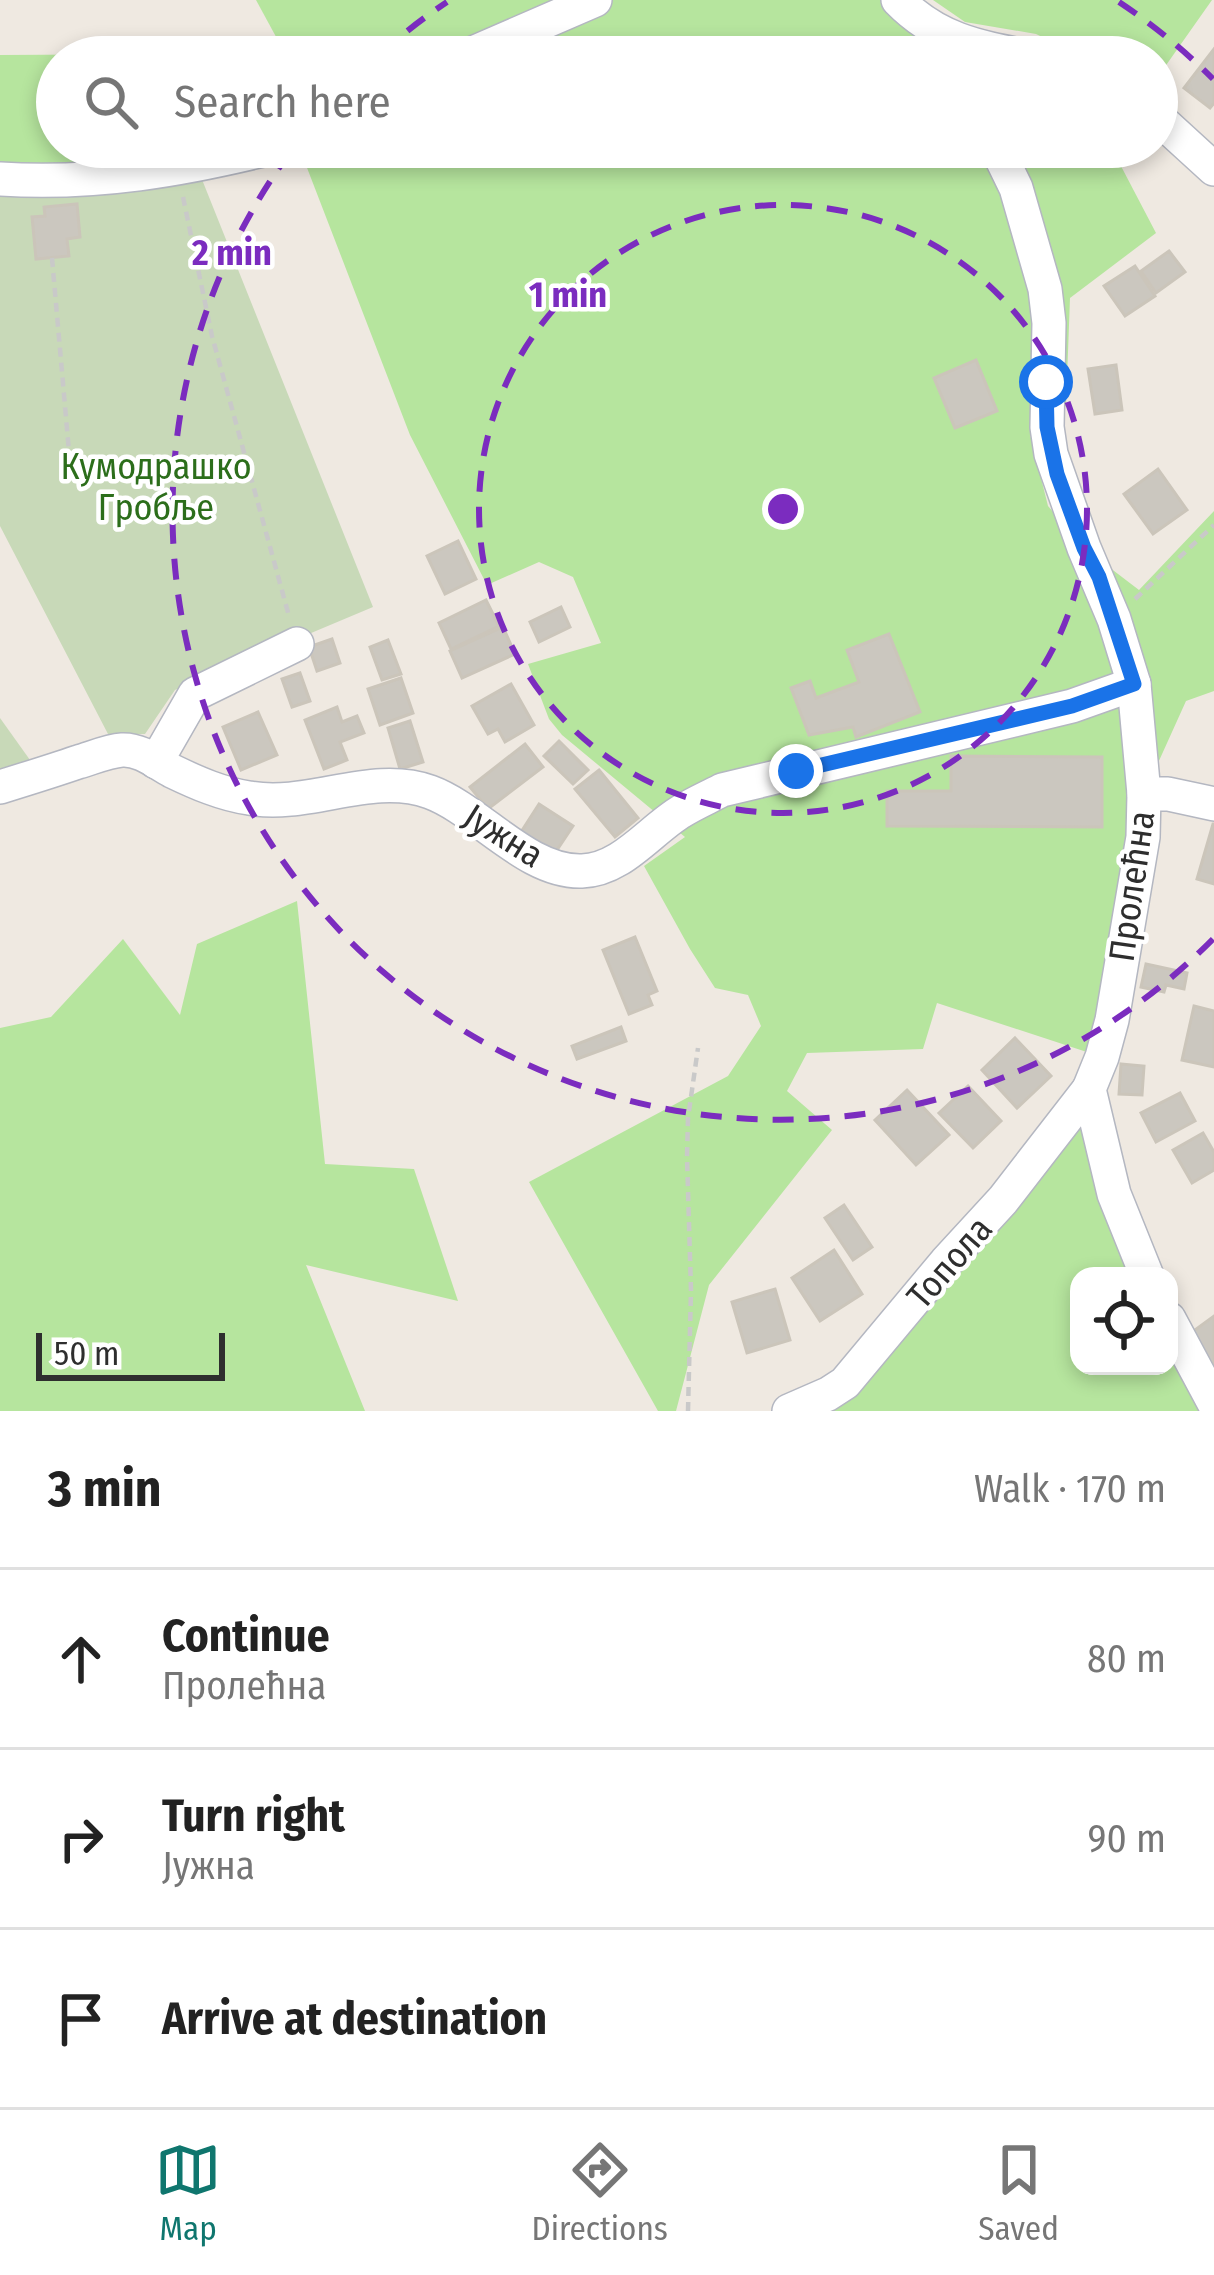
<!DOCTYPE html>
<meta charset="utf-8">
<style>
body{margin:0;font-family:"Fira Sans Condensed",sans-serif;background:#f2f2f2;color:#222}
.controls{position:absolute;right:36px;bottom:36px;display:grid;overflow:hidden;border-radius:24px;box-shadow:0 6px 18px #0003}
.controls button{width:108px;height:108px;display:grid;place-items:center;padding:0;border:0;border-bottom:3px solid #e0e0e0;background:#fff;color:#222;font:60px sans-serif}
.scale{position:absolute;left:36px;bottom:30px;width:189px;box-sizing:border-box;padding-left:12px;border:6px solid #2e2e2e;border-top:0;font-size:33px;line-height:42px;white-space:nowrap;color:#2e2e2e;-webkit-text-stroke:9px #fff;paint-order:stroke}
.stop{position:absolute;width:36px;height:36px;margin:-27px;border:9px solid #1a73e8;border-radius:50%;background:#fff}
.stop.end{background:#1a73e8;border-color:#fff;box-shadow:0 3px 12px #0008}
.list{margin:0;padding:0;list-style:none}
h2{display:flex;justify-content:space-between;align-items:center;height:156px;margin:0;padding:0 48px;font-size:51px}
h2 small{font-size:39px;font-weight:400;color:#767676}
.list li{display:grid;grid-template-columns:78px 1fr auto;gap:36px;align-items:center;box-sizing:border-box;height:180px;padding:0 48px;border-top:3px solid #e0e0e0}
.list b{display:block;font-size:45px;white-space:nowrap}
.list p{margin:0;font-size:39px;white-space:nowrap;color:#767676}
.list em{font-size:39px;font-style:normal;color:#767676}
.icon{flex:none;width:66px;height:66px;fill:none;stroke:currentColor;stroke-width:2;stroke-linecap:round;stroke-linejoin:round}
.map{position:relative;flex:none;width:1214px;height:1411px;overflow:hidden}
.search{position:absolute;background:#fff;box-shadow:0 6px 18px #0003;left:36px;right:36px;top:36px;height:132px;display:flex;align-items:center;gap:30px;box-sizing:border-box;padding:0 42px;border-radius:66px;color:#767676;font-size:45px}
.sheet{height:696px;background:#fff}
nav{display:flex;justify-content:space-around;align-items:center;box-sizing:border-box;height:168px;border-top:3px solid #e0e0e0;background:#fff;font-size:33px;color:#767676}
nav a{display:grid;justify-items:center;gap:6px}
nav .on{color:#0f766e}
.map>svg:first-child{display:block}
</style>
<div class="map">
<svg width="1214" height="1411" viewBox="0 0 1214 1411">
<rect width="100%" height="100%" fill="#efe9e1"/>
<g fill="#b6e59e">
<polygon points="256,0 898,0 988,57 287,57"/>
<polygon points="933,0 1212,0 1157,78 1157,57 1084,57 1036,34 965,22"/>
<polygon points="178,54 178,57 57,57 57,147 194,147 197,167 0,179 0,55"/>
<polygon points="299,147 1111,147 1156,233 1070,298 1066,406 1030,434 1048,506 1084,548 1139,590 1214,511 1214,691 1186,701 1144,794 1102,1057 937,1003 923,1049 807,1053 787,1091 832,1130 709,1285 676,1411 658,1411 529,1182 728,1076 761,1026 748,995 715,988 690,949 644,866 685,837 562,735 549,719 528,664 601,643 573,577 539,562 487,585 410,435"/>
<polygon points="297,901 325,1164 414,1169 458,1301 306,1265 365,1411 0,1411 0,1028 51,1017 123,939 180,1015 197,944"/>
<polygon points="1089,1089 1147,1276 1079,1276 1079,1366 1169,1366 1169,1319 1214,1411 798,1411"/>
</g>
<g fill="#c8d9b8">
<polygon points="197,167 373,607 175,690 145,734 108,734 0,526 0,179"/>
<polygon points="0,718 35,767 0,781"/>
</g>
<g fill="#cbc7bf" stroke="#cbc5ba" stroke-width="3">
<polygon points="1214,49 1214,103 1210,108 1184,88"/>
<polygon points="77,204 80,237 67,239 69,256 36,259 32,217 45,216 44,207"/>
<polygon points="1169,251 1185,272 1156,293 1141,271"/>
<polygon points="1135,266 1155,296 1125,316 1104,286"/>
<polygon points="976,360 997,411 955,428 934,378"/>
<polygon points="1116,365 1122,410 1095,414 1088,369"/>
<polygon points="1158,469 1187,510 1153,534 1124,494"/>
<polygon points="458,541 476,579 445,594 427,556"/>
<polygon points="486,600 499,626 451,649 439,623"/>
<polygon points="561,607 570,627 539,642 530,622"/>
<polygon points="503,627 515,654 462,678 450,651"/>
<polygon points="889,634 920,712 856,737 853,727 809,735 791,688 810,681 816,698 859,682 847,650"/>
<polygon points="332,639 340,663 317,671 309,647"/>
<polygon points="388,640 401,674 382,680 370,647"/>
<polygon points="300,673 310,701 292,707 282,679"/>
<polygon points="401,678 413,713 380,725 368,689"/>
<polygon points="511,684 534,725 505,742 498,729 488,734 472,706"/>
<polygon points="337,707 342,722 357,716 364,733 340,742 347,760 324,769 305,720"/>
<polygon points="258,712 277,755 241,770 223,727"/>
<polygon points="410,721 423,762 400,769 388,728"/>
<polygon points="559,741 588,770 573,784 544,756"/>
<polygon points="525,744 543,767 488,809 470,787"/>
<polygon points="951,756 1102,757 1102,827 887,826 887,791 951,791"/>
<polygon points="599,770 638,818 615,837 575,789"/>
<polygon points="539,804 573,826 555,853 521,832"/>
<polygon points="1213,824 1214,824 1214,884 1197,879"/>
<polygon points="635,937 657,991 648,995 652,1005 629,1014 603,950"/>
<polygon points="1146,964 1187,973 1184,989 1166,985 1164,992 1141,987"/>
<polygon points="1194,1006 1214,1011 1214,1067 1182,1060"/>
<polygon points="621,1027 626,1041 577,1059 572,1046"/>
<polygon points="1015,1038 1051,1076 1017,1108 982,1070"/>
<polygon points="1121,1064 1144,1066 1142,1095 1119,1094"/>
<polygon points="968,1086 1001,1121 973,1148 939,1113"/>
<polygon points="907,1090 949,1135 916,1165 875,1120"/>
<polygon points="1180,1093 1195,1121 1156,1142 1141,1113"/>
<polygon points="1203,1133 1214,1152 1214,1170 1192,1183 1173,1150"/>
<polygon points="844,1205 872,1247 853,1260 825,1218"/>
<polygon points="834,1250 862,1294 820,1321 792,1278"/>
<polygon points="775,1289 790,1340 747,1353 732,1302"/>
<polygon points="1214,1316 1214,1372 1188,1335"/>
</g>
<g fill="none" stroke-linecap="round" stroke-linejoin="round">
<g stroke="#b4b7c1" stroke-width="36">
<g id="minor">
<path d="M898,0C937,40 978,47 1031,57"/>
<polyline points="464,57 595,0"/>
<polyline points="1157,117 1214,169"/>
<polyline points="996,147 1016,188 1045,289 1049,323 1047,427 1051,454 1084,548 1114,619 1134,684 1144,794 1143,837 1112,1020 1102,1057 1089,1089 1114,1194 1147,1276"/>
<path d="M0,179C96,185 183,170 275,147"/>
<polyline points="156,762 195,694 297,644"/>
<path d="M0,787C26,779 52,771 78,762C92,758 108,751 122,750C141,749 157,763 172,771C197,783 222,794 249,798C309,809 371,771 430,792C479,810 527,873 582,871C622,870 650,830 682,811C695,803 709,797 722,790L1072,706L1134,684"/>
<polyline points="1144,794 1168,794 1214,804"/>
<polyline points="1169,1319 1214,1403"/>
<polyline points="789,1411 828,1394 845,1383 946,1262 1003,1200 1089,1089"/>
</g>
</g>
<g stroke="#c9c9c9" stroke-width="4.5" stroke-dasharray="9 6" stroke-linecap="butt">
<polyline points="183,197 212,336 289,616"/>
<polyline points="52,258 70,463"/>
<polyline points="1135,599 1214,525"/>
<polyline points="688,1411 691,1290 687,1157 688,1118 698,1048"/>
</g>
<use href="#minor" stroke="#fff" stroke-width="33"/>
</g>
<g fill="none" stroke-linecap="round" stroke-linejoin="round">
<polyline stroke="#1a73e8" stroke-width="15" points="796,771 1072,706 1134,684 1099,577 1084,548 1057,474 1047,427 1046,382"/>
</g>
<g fill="none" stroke="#7b2cbf" stroke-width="6" stroke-dasharray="21 15">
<circle cx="783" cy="509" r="304"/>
<path d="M1213 939A608 608 0 0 1 294 147M380 54A608 608 0 0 1 447 2M1119 2A608 608 0 0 1 1213 79"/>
</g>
<g text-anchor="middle" stroke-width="9" stroke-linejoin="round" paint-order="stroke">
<g font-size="36" fill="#2c6e1b" stroke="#fff">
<text x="156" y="479">Кумодрашко<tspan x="156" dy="41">Гробље</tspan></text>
</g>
<g font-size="36" fill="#2e2e2e" stroke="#fff">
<text transform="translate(504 835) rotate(32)" y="13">Јужна</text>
<text transform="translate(1131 886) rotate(-82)" y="13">Пролећна</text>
<text transform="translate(949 1262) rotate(-49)" y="13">Топола</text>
</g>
</g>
<circle cx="783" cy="509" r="18" fill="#7b2cbf" stroke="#fff" stroke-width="6"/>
<g font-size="36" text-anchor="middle" font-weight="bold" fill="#7b2cbf" stroke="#fff" stroke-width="9" stroke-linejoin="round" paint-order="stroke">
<text x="232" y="265">2 min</text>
<text x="568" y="307">1 min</text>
</g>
</svg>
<div class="controls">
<button><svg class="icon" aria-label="locate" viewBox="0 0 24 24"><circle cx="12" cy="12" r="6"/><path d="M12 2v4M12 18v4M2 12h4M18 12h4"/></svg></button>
</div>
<div class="scale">50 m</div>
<div class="stop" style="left:1046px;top:382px"></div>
<div class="stop end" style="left:796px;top:771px"></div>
<div class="search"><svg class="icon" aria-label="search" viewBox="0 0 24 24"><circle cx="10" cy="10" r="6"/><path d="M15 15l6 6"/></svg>Search here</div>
</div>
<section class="sheet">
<h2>3 min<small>Walk · 170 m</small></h2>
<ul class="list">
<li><svg class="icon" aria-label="ahead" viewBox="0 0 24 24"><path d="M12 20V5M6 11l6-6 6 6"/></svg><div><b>Continue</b><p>Пролећна</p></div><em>80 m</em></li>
<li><svg class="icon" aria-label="right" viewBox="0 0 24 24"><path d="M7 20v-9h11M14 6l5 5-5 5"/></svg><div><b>Turn right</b><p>Јужна</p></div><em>90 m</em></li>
<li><svg class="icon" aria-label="arrive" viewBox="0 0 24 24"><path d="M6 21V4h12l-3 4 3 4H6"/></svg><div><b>Arrive at destination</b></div></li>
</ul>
</section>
<nav>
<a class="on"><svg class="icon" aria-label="map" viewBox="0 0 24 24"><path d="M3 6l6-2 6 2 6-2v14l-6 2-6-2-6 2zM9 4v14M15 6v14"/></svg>Map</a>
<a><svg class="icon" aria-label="directions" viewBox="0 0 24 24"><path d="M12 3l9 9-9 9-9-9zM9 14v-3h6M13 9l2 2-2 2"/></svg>Directions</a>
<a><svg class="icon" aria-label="saved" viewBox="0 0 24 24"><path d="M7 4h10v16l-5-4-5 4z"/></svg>Saved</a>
</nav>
